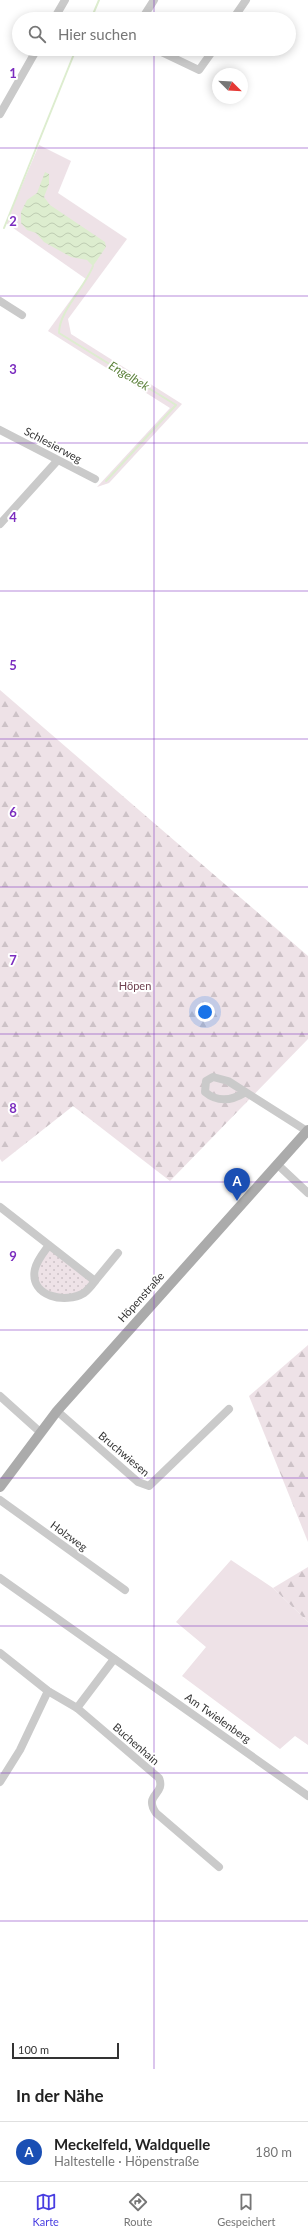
<!DOCTYPE html>
<html lang="de">
<meta charset="utf-8">
<style>
body{margin:0;font-family:Lato,sans-serif;background:#f6f6f6;color:#222}
.compass{position:absolute;left:212px;top:68px;width:36px;height:36px;border-radius:50%;background:#fff;box-shadow:0 2px 10px #0003;rotate:114deg}
.scale{position:absolute;left:12px;bottom:10px;width:107px;box-sizing:border-box;padding-left:4px;border:2px solid #333;border-top:0;font-size:11px;line-height:14px;white-space:nowrap;color:#333;-webkit-text-stroke:3px #fff;paint-order:stroke}
.you{position:absolute;left:205px;top:1012px;width:14px;height:14px;margin:-10px;border:3px solid #fff;border-radius:50%;background:#1a73e8;box-shadow:0 0 0 6px #1a73e833}
.badge{display:grid;place-items:center;width:26px;height:26px;border-radius:50%;background:#483de1;color:#fff;font-size:13px;font-weight:700}
.pin{position:absolute;translate:-50% -33px;filter:drop-shadow(0 1px 2px #0008)}
.pin::after{content:'';position:absolute;top:21px;width:14px;height:12px;background:inherit;clip-path:polygon(0 0,100% 0,50% 100%)}
.list{margin:0;padding:0;list-style:none}
h2{display:flex;justify-content:space-between;align-items:center;height:52px;margin:0;padding:0 16px;font-size:17px}
h2 small{font-size:13px;font-weight:400;color:#767676}
.list li{display:grid;grid-template-columns:26px 1fr auto;gap:12px;align-items:center;box-sizing:border-box;height:60px;padding:0 16px;border-top:1px solid #e0e0e0}
.list b{display:block;font-size:15px;white-space:nowrap}
.list p{margin:0;font-size:13px;white-space:nowrap;color:#767676}
.list em{font-size:13px;font-style:normal;color:#767676}
.icon{flex:none;width:22px;height:22px;fill:none;stroke:currentColor;stroke-width:2;stroke-linecap:round;stroke-linejoin:round}
.map{position:relative;flex:none;width:308px;height:2069px;overflow:hidden}
.search{position:absolute;background:#fff;box-shadow:0 2px 10px #0003;left:12px;right:12px;top:12px;height:44px;display:flex;align-items:center;gap:10px;box-sizing:border-box;padding:0 14px;border-radius:22px;color:#767676;font-size:15px}
.sheet{height:112px;background:#fff}
nav{display:flex;justify-content:space-around;align-items:center;box-sizing:border-box;height:56px;border-top:1px solid #e0e0e0;background:#fff;font-size:11px;color:#767676}
nav a{display:grid;justify-items:center;gap:2px}
nav .on{color:#483de1}
.map>svg:first-child{display:block}
</style>
<div class="map">
<svg width="308" height="2069" viewBox="0 0 308 2069">
<defs>
<pattern id="forest-firs" width="22" height="20" patternUnits="userSpaceOnUse"><rect width="22" height="20" fill="#eee2e7"/><path d="M5 1l3.5 6h-7zM16 11l3.5 6h-7z" fill="#cdc2c7"/></pattern>
<pattern id="park-dots" width="8" height="8" patternUnits="userSpaceOnUse"><rect width="8" height="8" fill="#eee2e7"/><path d="M2 2h.1M6 6h.1" fill="none" stroke="#cdc2c7" stroke-width="1.8" stroke-linecap="round"/></pattern>
<pattern id="water-waves" width="16" height="10" patternUnits="userSpaceOnUse"><rect width="16" height="10" fill="#ddedcf"/><path d="M0 5q4-4 8 0t8 0" fill="none" stroke="#beccb2"/></pattern>
</defs>
<rect width="100%" height="100%" fill="#fff"/>
<g fill="#eee2e7">
<polygon points="39,145 71,161 58,193 127,239 68,319 71,334 182,404 109,483 97,487 170,408 48,331 86,279 6,223"/>
<polygon points="231,1560 273,1588 308,1622 308,1745 295,1736 280,1749 182,1676 206,1647 176,1622"/>
</g>
<g fill="url(#forest-firs)">
<polygon points="0,690 308,956 308,1039 170,1181 73,1106 2,1162 0,1159"/>
<polygon points="308,1345 308,1542 249,1396"/>
<polygon points="308,1567 308,1622 273,1588"/>
</g>
<polygon fill="url(#park-dots)" points="49,1245 95,1281 85,1292 52,1297 37,1282 41,1257"/>
<polygon fill="url(#water-waves)" points="45,172 49,174 49,184 44,197 50,205 105,242 106,247 93,266 87,260 71,257 44,242 36,233 27,230 21,223 21,212 27,200 37,193"/>
<g fill="none" stroke-linecap="round" stroke-linejoin="round">
<g stroke="#ddedcf" stroke-width="2">
<polyline points="91,19 99,0"/>
<polyline points="4,228 76,49"/>
<path d="M93,266C84,289 59,311 59,333L176,405L106,481"/>
</g>
<g stroke="#cacaca" stroke-width="8">
<polyline points="54,19 65,0"/>
<polyline points="142,19 154,0"/>
<polyline points="233,19 246,0"/>
<polyline points="155,49 199,70 214,49"/>
<polyline points="0,114 37,49"/>
<polyline points="0,301 22,315"/>
<polyline points="0,430 95,479"/>
<polyline points="0,524 57,461"/>
<path d="M244,1093C231,1101 217,1102 205,1092L206,1081L213,1077L228,1081L307,1131"/>
<polyline points="277,1164 308,1193"/>
<path d="M0,1207L95,1281C92,1285 88,1290 84,1293C66,1304 29,1297 35,1269C37,1260 44,1252 49,1245"/>
<polyline points="95,1281 118,1253"/>
<polyline points="0,1396 40,1432"/>
<polyline points="57,1411 138,1482 149,1486 229,1409"/>
<polyline points="0,1500 125,1590"/>
<polyline points="0,1578 308,1796"/>
<path d="M0,1653L48,1691L77,1708L159,1778C166,1795 143,1794 156,1813L219,1867"/>
<polyline points="77,1708 114,1659"/>
<polyline points="0,1782 20,1750 48,1691"/>
</g>
<polyline stroke="#ababab" stroke-width="10" points="0,1487 57,1411 308,1130"/>
</g>
<path fill="none" stroke="#7b2cbf" stroke-width="1" stroke-opacity="0.55" d="M154,0V19M154,49V2069M0,148H308M0,296H308M0,443H308M0,591H308M0,739H308M0,887H308M0,1034H308M0,1182H308M0,1330H308M0,1478H308M0,1626H308M0,1773H308M0,1921H308"/>
<g text-anchor="middle" stroke-width="4" stroke-linejoin="round" paint-order="stroke">
<g font-size="11" fill="#333" stroke="#fff">
<text transform="translate(53 445) rotate(28)" y="4">Schlesierweg</text>
<text transform="translate(141 1297) rotate(-48)" y="4">Höpenstraße</text>
<text transform="translate(124 1454) rotate(40)" y="4">Bruchwiesen</text>
<text transform="translate(69 1536) rotate(36)" y="4">Holzweg</text>
<text transform="translate(218 1718) rotate(35)" y="4">Am Twielenberg</text>
<text transform="translate(136 1744) rotate(41)" y="4">Buchenhain</text>
</g>
<g font-size="11" fill="#6e404f" stroke="#fff">
<text x="135" y="990">Höpen</text>
</g>
<g font-size="12" font-style="italic" fill="#5b803a" stroke="#fff">
<text transform="translate(129 376) rotate(31)" y="4">Engelbek</text>
</g>
</g>
<g font-size="13" text-anchor="middle" font-weight="bold" fill="#7b2cbf" stroke="#fff" stroke-width="4" stroke-linejoin="round" paint-order="stroke">
<text x="13" y="78">1</text>
<text x="13" y="226">2</text>
<text x="13" y="374">3</text>
<text x="13" y="522">4</text>
<text x="13" y="670">5</text>
<text x="13" y="817">6</text>
<text x="13" y="965">7</text>
<text x="13" y="1113">8</text>
<text x="13" y="1261">9</text>
</g>
</svg>
<svg class="compass" viewBox="-18 -18 36 36"><path d="M0-13l5 13h-10z" fill="#e53935"/><path d="M0 13l5-13h-10z" fill="#767676"/></svg>
<div class="scale">100 m</div>
<div class="you"></div>
<div class="pin badge" style="left:237px;top:1201px;background:#1a4fb4">A</div>
<div class="search"><svg class="icon" aria-label="search" viewBox="0 0 24 24"><circle cx="10" cy="10" r="6"/><path d="M15 15l6 6"/></svg>Hier suchen</div>
</div>
<section class="sheet">
<h2>In der Nähe<small></small></h2>
<ul class="list">
<li><span class="badge" style="background:#1a4fb4">A</span><div><b>Meckelfeld, Waldquelle</b><p>Haltestelle · Höpenstraße</p></div><em>180 m</em></li>
</ul>
</section>
<nav>
<a class="on"><svg class="icon" aria-label="map" viewBox="0 0 24 24"><path d="M3 6l6-2 6 2 6-2v14l-6 2-6-2-6 2zM9 4v14M15 6v14"/></svg>Karte</a>
<a><svg class="icon" aria-label="directions" viewBox="0 0 24 24"><path d="M12 3l9 9-9 9-9-9zM9 14v-3h6M13 9l2 2-2 2"/></svg>Route</a>
<a><svg class="icon" aria-label="saved" viewBox="0 0 24 24"><path d="M7 4h10v16l-5-4-5 4z"/></svg>Gespeichert</a>
</nav>
